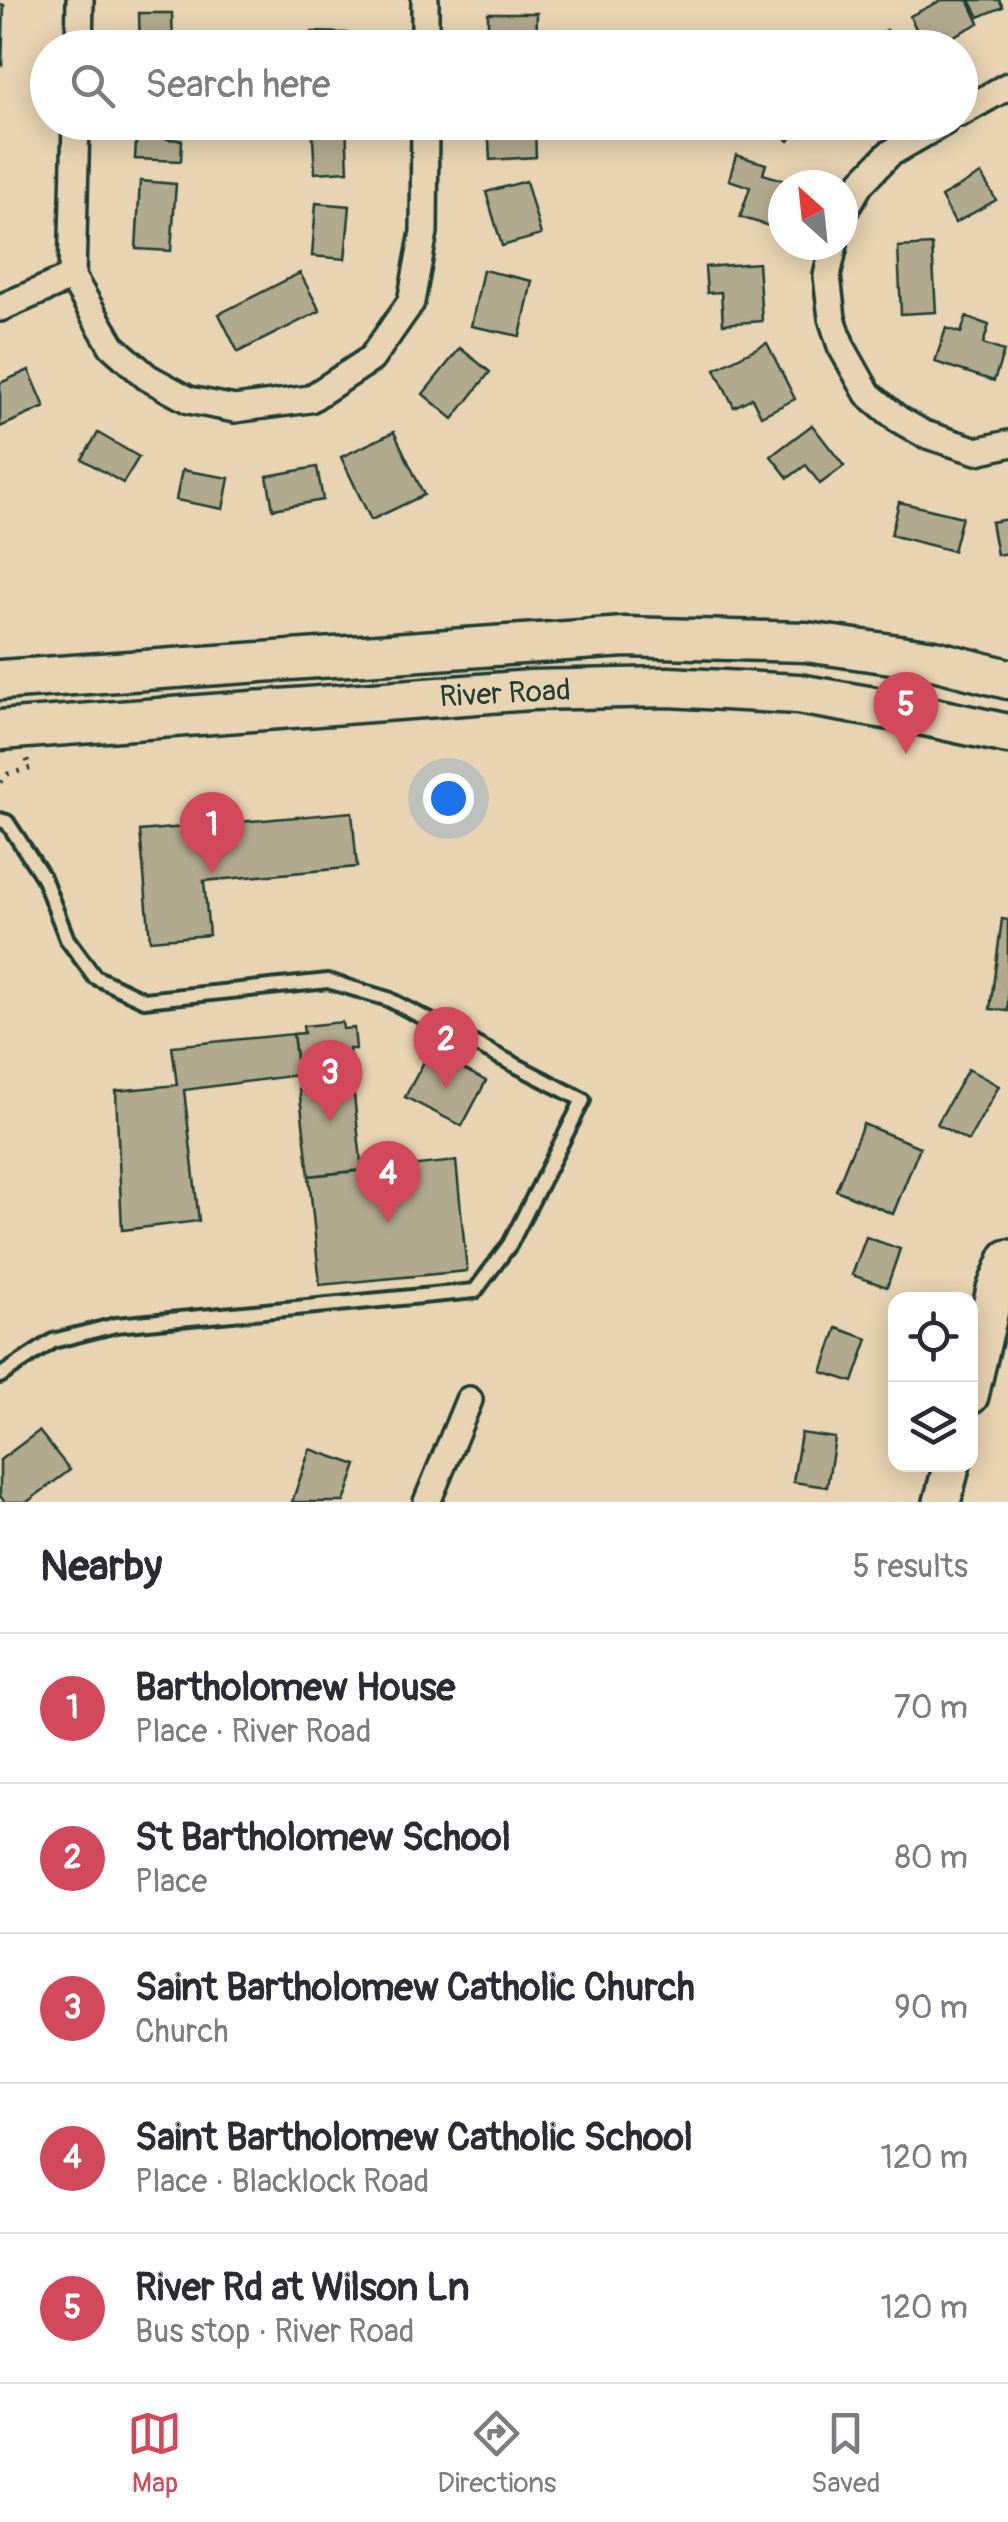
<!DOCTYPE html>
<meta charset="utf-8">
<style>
body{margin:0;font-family:Pangolin,sans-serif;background:#f7f7f7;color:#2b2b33}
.controls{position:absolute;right:30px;bottom:30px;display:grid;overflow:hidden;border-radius:20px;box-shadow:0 5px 25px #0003}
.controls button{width:90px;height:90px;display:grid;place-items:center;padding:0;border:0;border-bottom:2px solid #e1e1e2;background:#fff;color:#2b2b33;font:50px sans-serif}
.compass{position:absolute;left:768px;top:170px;width:90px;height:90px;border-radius:50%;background:#fff;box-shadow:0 5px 25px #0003;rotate:333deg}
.you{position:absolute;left:448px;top:798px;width:35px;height:35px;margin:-25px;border:8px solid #fff;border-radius:50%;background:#1a73e8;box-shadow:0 0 0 15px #1a73e833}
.badge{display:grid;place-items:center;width:65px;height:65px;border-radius:50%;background:#d1495b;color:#fff;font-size:32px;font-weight:700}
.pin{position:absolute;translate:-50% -82px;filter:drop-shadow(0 2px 5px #0008)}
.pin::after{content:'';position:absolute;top:52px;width:35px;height:30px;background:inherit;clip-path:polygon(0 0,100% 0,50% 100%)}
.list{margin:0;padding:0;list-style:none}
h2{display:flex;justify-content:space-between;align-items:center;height:130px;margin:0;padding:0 40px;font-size:42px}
h2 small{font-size:32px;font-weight:400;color:#7c7c81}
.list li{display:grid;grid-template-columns:65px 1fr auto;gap:30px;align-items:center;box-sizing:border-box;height:150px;padding:0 40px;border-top:2px solid #e1e1e2}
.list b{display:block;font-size:38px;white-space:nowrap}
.list p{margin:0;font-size:32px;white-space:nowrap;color:#7c7c81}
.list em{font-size:32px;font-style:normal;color:#7c7c81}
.icon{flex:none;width:55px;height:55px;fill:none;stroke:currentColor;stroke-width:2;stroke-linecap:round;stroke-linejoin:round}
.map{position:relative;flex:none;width:1008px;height:1502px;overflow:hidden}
.search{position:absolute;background:#fff;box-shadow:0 5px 25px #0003;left:30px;right:30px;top:30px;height:110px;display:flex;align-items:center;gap:25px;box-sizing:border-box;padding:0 35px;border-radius:55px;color:#7c7c81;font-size:38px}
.sheet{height:880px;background:#fff}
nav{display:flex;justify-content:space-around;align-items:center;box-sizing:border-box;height:140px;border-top:2px solid #e1e1e2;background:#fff;font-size:28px;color:#7c7c81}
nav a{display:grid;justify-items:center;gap:5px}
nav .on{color:#d1495b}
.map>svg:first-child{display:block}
</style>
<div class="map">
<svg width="1008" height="1502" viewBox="0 0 1008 1502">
<rect width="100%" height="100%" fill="#e8d4b2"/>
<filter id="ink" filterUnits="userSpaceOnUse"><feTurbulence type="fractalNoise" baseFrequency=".01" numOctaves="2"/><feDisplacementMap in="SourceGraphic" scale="20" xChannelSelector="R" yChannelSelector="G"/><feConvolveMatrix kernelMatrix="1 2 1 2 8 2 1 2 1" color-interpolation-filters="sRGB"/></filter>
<g filter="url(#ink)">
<g fill="#b1aa8f" stroke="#1f3d34" stroke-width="2.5">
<polygon points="942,0 968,0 979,23 930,48 925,48 910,16"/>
<polygon points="970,0 999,0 1003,7 979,17"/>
<polygon points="0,4 4,5 2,65 0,65"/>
<polygon points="139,13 172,13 173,48 140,48"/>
<polygon points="488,13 537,13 536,48 488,48"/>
<polygon points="887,30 895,48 831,48 851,37 855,46"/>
<polygon points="312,32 347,33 347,48 312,48"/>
<polygon points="137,122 168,122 167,139 182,140 181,161 135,159"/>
<polygon points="312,122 346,122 348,171 315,173"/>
<polygon points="488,122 549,122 549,127 535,128 536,157 490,160"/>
<polygon points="766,122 804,122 789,141"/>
<polygon points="736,155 766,164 763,174 783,180 769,226 740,217 750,187 729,180"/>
<polygon points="981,174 996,200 955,223 941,197"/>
<polygon points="140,181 176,184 171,251 136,249"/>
<polygon points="526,181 541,235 502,246 486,192"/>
<polygon points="316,203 350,206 345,259 312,256"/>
<polygon points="932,245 936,312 901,314 898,247"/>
<polygon points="758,263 762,321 723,324 721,292 707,293 705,267"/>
<polygon points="483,270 532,281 520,336 471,326"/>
<polygon points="300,273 320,311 238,352 219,314"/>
<polygon points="966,317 989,325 983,344 1004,351 994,381 935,362 946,328 961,333"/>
<polygon points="767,343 795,399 761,416 752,398 734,407 715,369"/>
<polygon points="460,348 490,372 453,419 423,394"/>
<polygon points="29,370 45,407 0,427 0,383"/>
<polygon points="812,425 844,466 820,484 806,465 788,478 771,456"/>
<polygon points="394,432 424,495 371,520 341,457"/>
<polygon points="98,433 139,457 123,483 82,459"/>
<polygon points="317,467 323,500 273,509 267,476"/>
<polygon points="182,470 229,478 223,509 176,500"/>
<polygon points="899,502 962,517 953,551 891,535"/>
<polygon points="1008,519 1008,553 997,555 991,522"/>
<polygon points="352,812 357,867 204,881 209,935 150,940 140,831"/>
<polygon points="1002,919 1008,920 1008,1011 990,1009"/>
<polygon points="342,1022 343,1029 354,1028 356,1049 349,1049 362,1170 309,1176 293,1034 304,1033 303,1026"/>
<polygon points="293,1034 298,1075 184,1090 199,1221 122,1230 116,1091 177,1085 172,1046"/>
<polygon points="425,1060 451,1073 456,1065 486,1081 462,1126 405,1097"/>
<polygon points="968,1069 999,1086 968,1141 937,1124"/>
<polygon points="863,1124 920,1147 893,1214 836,1190"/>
<polygon points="456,1161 467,1271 320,1285 309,1176"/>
<polygon points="866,1237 900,1249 887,1287 852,1275"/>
<polygon points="837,1328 868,1339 853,1382 822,1372"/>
<polygon points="39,1431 70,1470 27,1502 5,1502 0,1496 0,1460"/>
<polygon points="801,1433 835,1438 827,1487 793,1482"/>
<polygon points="310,1449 357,1465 344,1502 292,1502"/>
</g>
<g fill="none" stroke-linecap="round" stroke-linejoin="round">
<g stroke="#1f3d34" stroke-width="20">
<polyline id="service" points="0,820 7,822 43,877 67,939 95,977 144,1000 328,981 388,999 583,1100 510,1244 475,1291 116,1325 53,1341 0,1376"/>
</g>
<g stroke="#1f3d34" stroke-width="32">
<g id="minor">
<polyline points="79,48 80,0"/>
<polyline points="425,48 425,0"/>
<polyline points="960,113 1008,86"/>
<polyline points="76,122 72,277 112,346 147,377 189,400 235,409 310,399 371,359 411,302 424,232 425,122"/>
<polyline points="843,213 860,184 889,154 944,122"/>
<polyline points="834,245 827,276 832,318 841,346 868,394 898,419 924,434 977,451 1008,444"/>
<polyline points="0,308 72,277"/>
<polyline points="427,1502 469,1400"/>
</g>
</g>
<g stroke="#1f3d34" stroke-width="42">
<g id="secondary">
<polyline points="970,1396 995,1289 1008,1258"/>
<polyline points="942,1502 952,1464"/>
</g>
</g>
<g stroke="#1f3d34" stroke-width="45">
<g id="primary">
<polyline points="0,680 625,637 806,642 934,660 1008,679"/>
<polyline points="0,730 531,690 668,687 798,694 920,715 1008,734"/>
</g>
</g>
<polyline stroke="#1f3d34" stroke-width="5" stroke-dasharray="2.5 8" stroke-linecap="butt" points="0,782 8,774 31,768 26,758"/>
<use href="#service" stroke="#e8d4b2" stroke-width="12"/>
<use href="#minor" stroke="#e8d4b2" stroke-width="25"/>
<use href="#secondary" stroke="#e8d4b2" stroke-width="35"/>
<use href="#primary" stroke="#e8d4b2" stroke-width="38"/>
</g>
</g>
<g text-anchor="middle" stroke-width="8" stroke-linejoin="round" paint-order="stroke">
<g font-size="30" fill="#1f3d34" stroke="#e8d4b2">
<text transform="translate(505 693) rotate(-3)" y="10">River Road</text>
</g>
</g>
</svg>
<div class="controls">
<button><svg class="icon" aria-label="locate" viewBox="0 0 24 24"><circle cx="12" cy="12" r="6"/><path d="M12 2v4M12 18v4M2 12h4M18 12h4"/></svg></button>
<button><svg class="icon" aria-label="layers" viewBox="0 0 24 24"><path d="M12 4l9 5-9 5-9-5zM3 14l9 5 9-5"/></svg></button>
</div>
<svg class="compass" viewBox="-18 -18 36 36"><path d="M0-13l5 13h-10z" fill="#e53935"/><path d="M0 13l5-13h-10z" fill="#7c7c81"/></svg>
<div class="you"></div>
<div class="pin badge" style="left:212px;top:874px">1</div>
<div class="pin badge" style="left:446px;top:1089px">2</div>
<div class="pin badge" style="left:330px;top:1122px">3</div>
<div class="pin badge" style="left:388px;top:1223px">4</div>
<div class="pin badge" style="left:906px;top:754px">5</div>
<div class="search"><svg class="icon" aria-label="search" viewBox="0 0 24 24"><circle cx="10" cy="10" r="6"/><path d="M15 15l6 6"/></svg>Search here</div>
</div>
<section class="sheet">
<h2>Nearby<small>5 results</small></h2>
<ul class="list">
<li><span class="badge">1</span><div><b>Bartholomew House</b><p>Place · River Road</p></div><em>70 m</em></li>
<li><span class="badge">2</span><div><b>St Bartholomew School</b><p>Place</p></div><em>80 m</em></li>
<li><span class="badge">3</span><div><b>Saint Bartholomew Catholic Church</b><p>Church</p></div><em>90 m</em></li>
<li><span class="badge">4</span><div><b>Saint Bartholomew Catholic School</b><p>Place · Blacklock Road</p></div><em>120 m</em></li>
<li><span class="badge">5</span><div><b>River Rd at Wilson Ln</b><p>Bus stop · River Road</p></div><em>120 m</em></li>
</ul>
</section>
<nav>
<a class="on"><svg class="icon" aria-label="map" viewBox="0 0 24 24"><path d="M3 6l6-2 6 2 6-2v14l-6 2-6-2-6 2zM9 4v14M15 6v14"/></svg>Map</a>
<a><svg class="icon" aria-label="directions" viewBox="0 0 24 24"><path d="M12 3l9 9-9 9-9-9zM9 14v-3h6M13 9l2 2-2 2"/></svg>Directions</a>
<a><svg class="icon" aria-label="saved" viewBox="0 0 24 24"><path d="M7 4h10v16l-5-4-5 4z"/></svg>Saved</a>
</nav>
